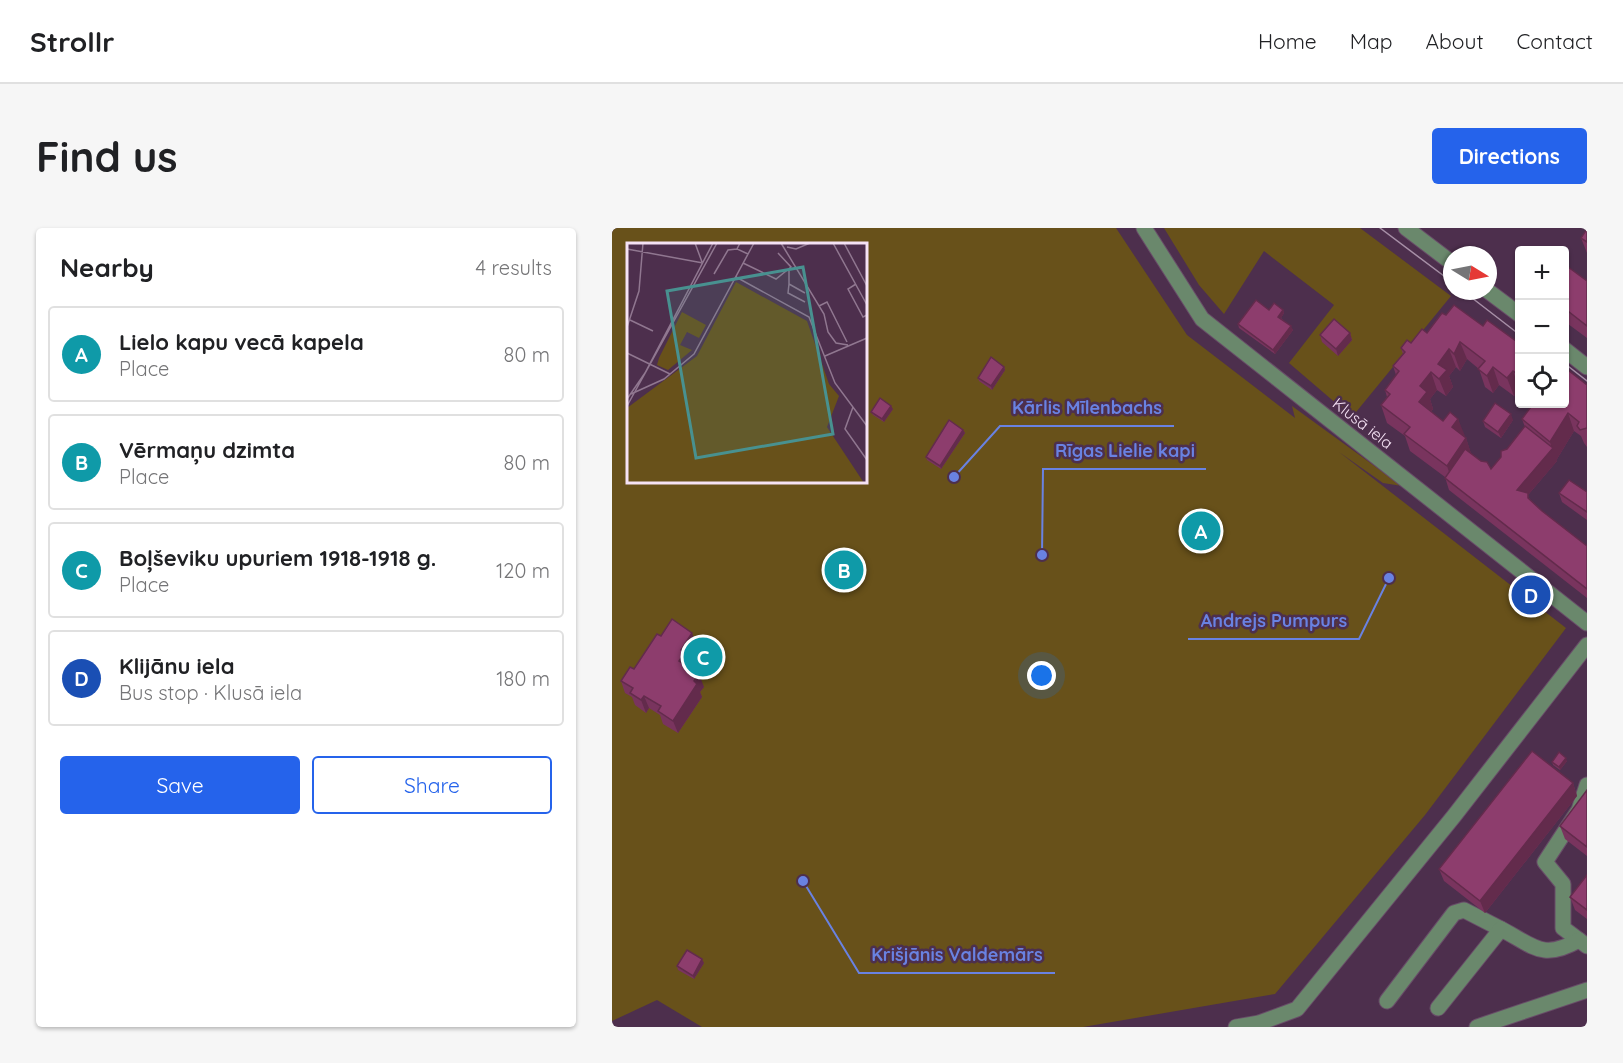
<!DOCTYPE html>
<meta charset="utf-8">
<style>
body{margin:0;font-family:Quicksand,sans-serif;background:#f6f6f6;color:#202124}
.controls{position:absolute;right:18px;top:18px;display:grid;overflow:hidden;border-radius:6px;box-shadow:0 2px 4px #0004}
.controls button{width:54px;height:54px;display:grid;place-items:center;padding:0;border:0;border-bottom:2px solid #e0e0e0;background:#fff;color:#202124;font:30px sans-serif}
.compass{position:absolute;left:831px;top:18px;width:54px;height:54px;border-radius:50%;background:#fff;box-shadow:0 2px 4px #0004;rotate:100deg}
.you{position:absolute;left:430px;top:448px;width:21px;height:21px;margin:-15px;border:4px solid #fff;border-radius:50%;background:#1a73e8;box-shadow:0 0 0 9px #1a73e833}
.badge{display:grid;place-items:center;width:39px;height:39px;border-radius:50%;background:#2563eb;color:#fff;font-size:20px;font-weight:700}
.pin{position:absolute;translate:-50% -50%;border:3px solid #fff;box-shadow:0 2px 6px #0006}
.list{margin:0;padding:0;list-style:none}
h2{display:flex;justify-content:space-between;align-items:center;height:78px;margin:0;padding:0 24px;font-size:26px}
h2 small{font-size:20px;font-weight:400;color:#757577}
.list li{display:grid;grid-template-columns:39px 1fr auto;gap:18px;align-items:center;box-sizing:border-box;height:96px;margin:0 12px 12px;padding:0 12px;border:2px solid #e0e0e0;border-radius:6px}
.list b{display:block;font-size:22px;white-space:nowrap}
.list p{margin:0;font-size:20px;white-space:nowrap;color:#757577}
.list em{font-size:20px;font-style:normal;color:#757577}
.actions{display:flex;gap:12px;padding:18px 24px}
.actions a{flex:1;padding:14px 0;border:2px solid #2563eb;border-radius:6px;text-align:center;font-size:21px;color:#2563eb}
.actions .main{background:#2563eb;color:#fff}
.icon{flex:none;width:33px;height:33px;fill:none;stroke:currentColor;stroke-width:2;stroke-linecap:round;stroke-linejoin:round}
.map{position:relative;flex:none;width:975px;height:799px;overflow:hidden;border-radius:6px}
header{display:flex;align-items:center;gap:36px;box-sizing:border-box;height:84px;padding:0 30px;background:#fff;border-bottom:2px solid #e0e0e0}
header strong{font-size:28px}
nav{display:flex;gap:33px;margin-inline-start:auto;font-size:21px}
.intro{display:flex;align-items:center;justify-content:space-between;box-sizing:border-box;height:144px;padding:0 36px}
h1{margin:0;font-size:42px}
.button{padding:15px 27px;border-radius:6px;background:#2563eb;color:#fff;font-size:21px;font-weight:700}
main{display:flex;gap:36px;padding:0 36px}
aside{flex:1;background:#fff;border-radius:6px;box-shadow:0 2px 4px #0004}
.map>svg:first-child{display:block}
</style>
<header>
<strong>Strollr</strong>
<nav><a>Home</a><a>Map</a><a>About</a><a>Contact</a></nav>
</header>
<div class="intro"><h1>Find us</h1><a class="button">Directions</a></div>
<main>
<aside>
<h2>Nearby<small>4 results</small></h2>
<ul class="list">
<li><span class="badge" style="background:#0f9aa8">A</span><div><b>Lielo kapu vecā kapela</b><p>Place</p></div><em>80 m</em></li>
<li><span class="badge" style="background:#0f9aa8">B</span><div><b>Vērmaņu dzimta</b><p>Place</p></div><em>80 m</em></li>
<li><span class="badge" style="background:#0f9aa8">C</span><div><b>Boļševiku upuriem 1918-1918 g.</b><p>Place</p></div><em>120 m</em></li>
<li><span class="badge" style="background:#1a4fb4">D</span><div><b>Klijānu iela</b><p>Bus stop · Klusā iela</p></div><em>180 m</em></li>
</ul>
<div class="actions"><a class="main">Save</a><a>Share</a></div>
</aside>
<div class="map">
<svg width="975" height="799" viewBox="0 0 975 799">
<rect width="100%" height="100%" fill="#4d2f4d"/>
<g fill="#68511a" fill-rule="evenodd">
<path d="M0,0H504L575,107L683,190L680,178L790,258L771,255L727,224L954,400L813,587L663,766L471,799H90L45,772L0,793ZM16,16H254V254H16Z"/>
<polygon points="552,0 748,0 839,68 740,189 677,135 722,77 652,23 612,86 587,57"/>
</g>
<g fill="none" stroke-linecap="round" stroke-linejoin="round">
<g stroke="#684c68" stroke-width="17">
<g id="minor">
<polyline points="532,0 590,91 975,395"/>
<polyline points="794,0 840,35"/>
<polyline points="876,63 908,87"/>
<polyline points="952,121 975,139"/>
<polyline points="975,557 967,582 933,634 951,656 951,700 975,718"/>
<polyline points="775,773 842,685 852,682 889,701"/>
<path d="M826,780L889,701C922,718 930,733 967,712"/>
<polyline points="624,799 647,795 685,781 842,588 975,417"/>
<polyline points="865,799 975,762"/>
</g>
</g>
<use href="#minor" stroke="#6a886c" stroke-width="15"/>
<g stroke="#a78fa7" stroke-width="1.5">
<polyline points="768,0 840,54"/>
<polyline points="851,63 908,107"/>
<polyline points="952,135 975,153"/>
</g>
</g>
<g fill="#79345e">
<polygon points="975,1 975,25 969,10"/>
<polygon points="952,36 975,53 975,110 952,93"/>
<polygon points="657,82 671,82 672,85 669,90 681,102 663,126 627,100 626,96"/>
<polygon points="834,87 871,98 908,116 908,161 902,168 887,157 881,165 873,159 867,141 855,131 848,143 844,139 837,148 841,159 834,168 825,162 818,171 821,181 819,184 831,193 846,191 852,209 854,210 859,226 879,241 913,199 910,191 952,176 975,157 975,219 972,215 969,208 962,203 945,231 945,233 916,267 918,272 930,283 975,318 975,370 837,262 833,249 798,223 793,208 775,195 769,177 775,169 773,162 784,147 781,138 791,126 789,120 815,105"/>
<polygon points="738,105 740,112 726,128 710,114 708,107"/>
<polygon points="392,139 393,142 380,162 367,153 366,150"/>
<polygon points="281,181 272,194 261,187 259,184"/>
<polygon points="901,192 889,210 873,199 871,193"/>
<polygon points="351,202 353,205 329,241 315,232 314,229"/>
<polygon points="975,264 975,292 950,274 947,265"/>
<polygon points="577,298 598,301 600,304 593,313 582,311"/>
<polygon points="49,408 85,417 75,431 77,437 76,439 92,459 88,464 90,469 66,505 51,496 48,487 37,480 34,485 23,477 20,469 13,465 9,453 22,441"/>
<polygon points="955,533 948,542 941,537 940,534"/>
<polygon points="961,555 965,568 873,685 832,653 827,641"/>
<polygon points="975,562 975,628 953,611 948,598"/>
<polygon points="975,647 975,691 963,682 958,669"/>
<polygon points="92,735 82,751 66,742 65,738"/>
</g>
<g fill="#632b4c">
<polygon points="671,82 672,85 668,92 666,89"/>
<polygon points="679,98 681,102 663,126 661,122"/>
<polygon points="738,105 740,112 726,128 724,121"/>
<polygon points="848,114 855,131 848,143 842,126"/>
<polygon points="837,121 844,139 837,148 841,159 834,168 827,151 826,136"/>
<polygon points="392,139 393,142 380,162 379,158"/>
<polygon points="881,139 887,157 881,165 875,148"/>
<polygon points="901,143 907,160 902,168 895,150"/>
<polygon points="819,144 825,162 818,171 821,181 813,191 807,174 808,158"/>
<polygon points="279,178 281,181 272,194 270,191"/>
<polygon points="956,185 962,203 945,231 945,233 916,267 920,278 905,262 940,221 938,214"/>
<polygon points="899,186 901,192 889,210 886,204"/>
<polygon points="846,191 853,208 846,217 840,199"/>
<polygon points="351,202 353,205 329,241 328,238"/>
<polygon points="854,210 860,228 841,256 835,238"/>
<polygon points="598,301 600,304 593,313 592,309"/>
<polygon points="80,405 85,417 75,431 77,437 72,446 67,433 69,422"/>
<polygon points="87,446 92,459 88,464 90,469 66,505 61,493"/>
<polygon points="32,468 37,480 34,485 29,472"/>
<polygon points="954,530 955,533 948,542 947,539"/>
<polygon points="961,555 965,568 873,685 868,673"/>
<polygon points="90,731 92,735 82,751 81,748"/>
</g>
<g fill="#8d3d6d" stroke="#632b4c" stroke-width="1.5">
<polygon points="975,1 975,14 969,10"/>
<polygon points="952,36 975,53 975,98 952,80"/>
<polygon points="644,72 657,82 662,75 671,82 666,89 679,98 661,122 626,96"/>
<polygon points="842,77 871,98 875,92 908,116 908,148 901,143 895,150 881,139 875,148 866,141 873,133 848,114 842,126 837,121 826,136 835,142 827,151 819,144 808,158 815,164 807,174 831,193 838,184 846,191 840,199 854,210 835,238 792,206 798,199 769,177 778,166 773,162 787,143 781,138 793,124 789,120 795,112 799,115 810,101 815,105 830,85 834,87"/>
<polygon points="722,91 738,105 724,121 708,107"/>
<polygon points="379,129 392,139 379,158 366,150"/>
<polygon points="952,139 975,157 975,200 968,202 965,198 967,194 956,185 938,214 910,191 921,176 952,176"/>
<polygon points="268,170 279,178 270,191 259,184"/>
<polygon points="883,175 899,186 886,204 871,193"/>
<polygon points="337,192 351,202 328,238 314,229"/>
<polygon points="913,198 941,220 905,262 916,265 916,270 930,283 975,318 975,361 833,250 853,221 869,233 875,234 879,241 889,229 889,223 895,221"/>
<polygon points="957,252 975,264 975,284 947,265"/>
<polygon points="584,289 594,291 598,301 592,309 581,308 577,298"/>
<polygon points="60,391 80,405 69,422 73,424 67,433 87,446 82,453 85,456 61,493 46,483 49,478 32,468 29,472 18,465 21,460 9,453 18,439 22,441 45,406 49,408"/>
<polygon points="920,523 961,555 868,673 827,641"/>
<polygon points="947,524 954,530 947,539 940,534"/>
<polygon points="975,562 975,619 948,598"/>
<polygon points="975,647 975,682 958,669"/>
<polygon points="75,722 90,731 81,748 65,738"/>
</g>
<g text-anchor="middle" stroke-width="5" stroke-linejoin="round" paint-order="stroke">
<g font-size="16" fill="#f5e2f5" stroke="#4d2f4d">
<text transform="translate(751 195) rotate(38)" y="6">Klusā iela</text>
</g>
</g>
<g transform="translate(15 15)">
<rect width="240" height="240" fill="#4d2f4d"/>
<path d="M109,39L180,78L202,141L212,153L200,184L237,240H0V165L70,113ZM55,69L79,82L72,95L60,89L53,102L65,107L41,127L30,122L32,115Z" fill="#68511a"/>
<path fill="none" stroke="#907790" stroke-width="1.5" d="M68,0L75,19M113,0L110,6L121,11M154,0L197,71L201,89L209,100L221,102M206,0L240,62M217,0L240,43M160,4L169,6L183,0M0,6L76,20M116,20L149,36L164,24L151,10M162,28V41L178,50M87,31L101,7L110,6M109,34L182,74L208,140L240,183M162,41L161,50L178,59M229,41L221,46L236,74L240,72M192,63L200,59L220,99M3,77L26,88M0,84L12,48L16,0M0,110L43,131M198,113L240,95M4,151L37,136L67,111L127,0M0,156L18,130L86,0M0,163L90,0M226,164L218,186L240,217"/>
<path fill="#489190" fill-opacity="0.15" stroke="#489190" stroke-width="3" d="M176,24L206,191L69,215L40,48Z"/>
<rect width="240" height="240" fill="none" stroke="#f5e2f5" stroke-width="3"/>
</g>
<path fill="none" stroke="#6982e2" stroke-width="2" d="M342 249L388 198H562M430 327L431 241H594M777 350L747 411H576M191 653L247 745H443"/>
<g fill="#6982e2" stroke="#4d2f4d" stroke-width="2">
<circle cx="342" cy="249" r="6"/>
<circle cx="430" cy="327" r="6"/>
<circle cx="777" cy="350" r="6"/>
<circle cx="191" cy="653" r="6"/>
</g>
<g font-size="18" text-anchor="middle" font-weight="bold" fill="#6982e2" stroke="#4d2f4d" stroke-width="5" stroke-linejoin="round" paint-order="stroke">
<text x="475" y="186">Kārlis Mīlenbachs</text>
<text x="513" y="229">Rīgas Lielie kapi</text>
<text x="662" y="399">Andrejs Pumpurs</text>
<text x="345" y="733">Krišjānis Valdemārs</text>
</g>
</svg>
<div class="controls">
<button>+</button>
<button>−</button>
<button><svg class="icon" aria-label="locate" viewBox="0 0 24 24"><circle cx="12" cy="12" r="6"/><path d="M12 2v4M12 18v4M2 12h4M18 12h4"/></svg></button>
</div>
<svg class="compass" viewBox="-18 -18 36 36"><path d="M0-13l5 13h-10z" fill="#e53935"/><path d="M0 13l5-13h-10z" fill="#757577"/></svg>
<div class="you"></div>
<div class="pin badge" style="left:589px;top:303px;background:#0f9aa8">A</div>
<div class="pin badge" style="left:232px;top:342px;background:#0f9aa8">B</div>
<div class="pin badge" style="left:91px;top:429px;background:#0f9aa8">C</div>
<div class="pin badge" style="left:919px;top:367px;background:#1a4fb4">D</div>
</div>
</main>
